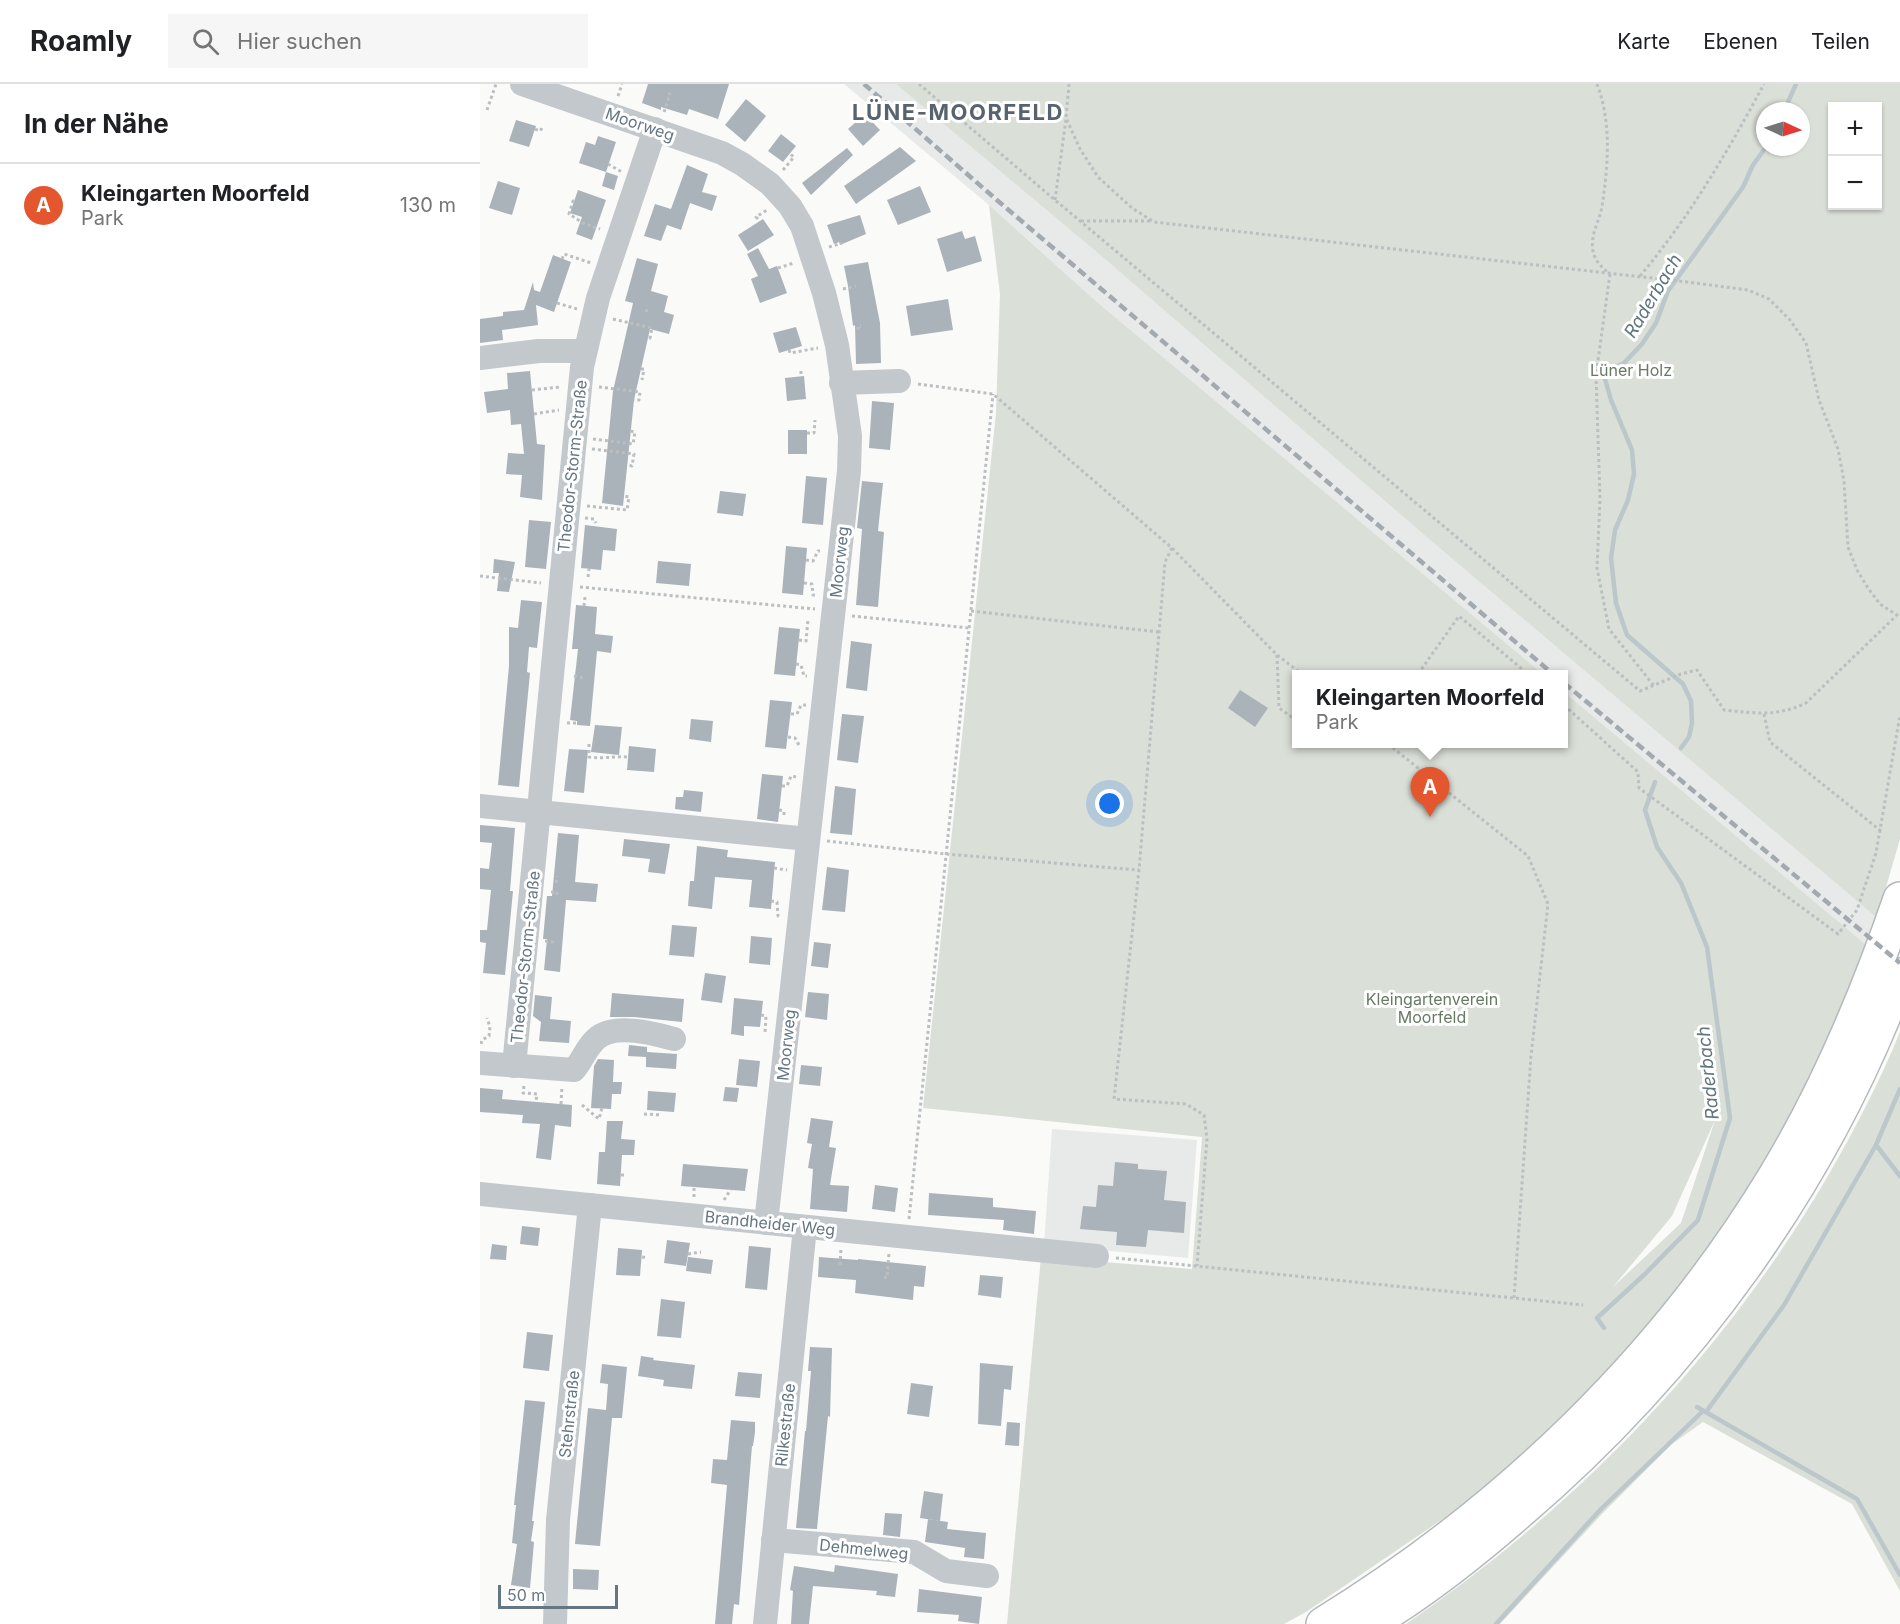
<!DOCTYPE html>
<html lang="de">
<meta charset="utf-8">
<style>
body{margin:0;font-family:Inter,sans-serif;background:#f6f6f6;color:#202124}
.controls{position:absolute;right:18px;top:18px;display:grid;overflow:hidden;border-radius:0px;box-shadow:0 2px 4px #0004}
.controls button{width:54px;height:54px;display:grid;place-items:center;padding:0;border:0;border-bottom:2px solid #e0e0e0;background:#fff;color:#202124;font:30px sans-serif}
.compass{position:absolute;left:1276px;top:18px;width:54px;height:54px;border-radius:50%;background:#fff;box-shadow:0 2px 4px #0004;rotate:94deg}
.scale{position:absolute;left:18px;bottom:15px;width:120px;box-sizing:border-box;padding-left:6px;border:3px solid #657683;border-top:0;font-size:16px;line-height:21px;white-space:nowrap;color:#657683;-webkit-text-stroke:4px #fff;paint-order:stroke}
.you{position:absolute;left:630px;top:720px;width:21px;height:21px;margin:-15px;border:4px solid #fff;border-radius:50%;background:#1a73e8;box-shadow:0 0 0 9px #1a73e833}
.badge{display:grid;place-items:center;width:39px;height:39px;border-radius:50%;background:#e4572e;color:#fff;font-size:20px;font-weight:700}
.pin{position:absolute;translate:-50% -50px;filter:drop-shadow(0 2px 3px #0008)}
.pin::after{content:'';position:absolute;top:32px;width:21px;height:18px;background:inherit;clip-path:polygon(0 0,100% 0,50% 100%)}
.popup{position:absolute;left:812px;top:586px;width:276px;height:78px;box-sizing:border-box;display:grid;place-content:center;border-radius:0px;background:#fff;filter:drop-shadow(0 2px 4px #0005);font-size:20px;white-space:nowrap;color:#757577}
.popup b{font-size:22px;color:#202124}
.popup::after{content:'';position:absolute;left:50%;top:100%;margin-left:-12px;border:12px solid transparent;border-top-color:#fff}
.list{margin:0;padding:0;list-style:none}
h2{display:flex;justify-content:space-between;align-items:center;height:78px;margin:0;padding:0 24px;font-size:26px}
h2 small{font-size:20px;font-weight:400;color:#757577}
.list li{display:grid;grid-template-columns:39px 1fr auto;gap:18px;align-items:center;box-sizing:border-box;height:84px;padding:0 24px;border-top:2px solid #e0e0e0}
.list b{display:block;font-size:22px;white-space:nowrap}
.list p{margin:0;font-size:20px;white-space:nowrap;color:#757577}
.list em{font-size:20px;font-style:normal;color:#757577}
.icon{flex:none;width:33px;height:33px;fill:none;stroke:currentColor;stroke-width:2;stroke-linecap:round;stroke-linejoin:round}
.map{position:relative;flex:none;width:1420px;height:1540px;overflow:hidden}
header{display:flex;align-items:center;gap:36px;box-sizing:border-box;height:84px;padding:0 30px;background:#fff;border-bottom:2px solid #e0e0e0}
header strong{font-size:28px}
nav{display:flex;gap:33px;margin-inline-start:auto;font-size:21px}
.search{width:420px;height:54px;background:#f6f6f6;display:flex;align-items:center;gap:15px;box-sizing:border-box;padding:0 21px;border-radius:0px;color:#757577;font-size:22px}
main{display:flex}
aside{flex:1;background:#fff}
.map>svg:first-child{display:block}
</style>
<header>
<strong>Roamly</strong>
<div class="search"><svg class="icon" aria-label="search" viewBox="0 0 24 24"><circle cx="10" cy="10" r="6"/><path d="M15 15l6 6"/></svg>Hier suchen</div>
<nav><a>Karte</a><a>Ebenen</a><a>Teilen</a></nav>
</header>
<main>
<aside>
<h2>In der Nähe<small></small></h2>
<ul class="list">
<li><span class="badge">A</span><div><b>Kleingarten Moorfeld</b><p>Park</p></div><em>130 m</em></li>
</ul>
</aside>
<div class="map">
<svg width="1420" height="1540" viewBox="0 0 1420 1540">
<rect width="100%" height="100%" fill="#fafaf8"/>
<g fill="#e8e9e9">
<polygon points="364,0 416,0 619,170 950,456 1397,834 1390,864 1084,608 1084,590 1063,590 617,218 509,121"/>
<polygon points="572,1045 717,1056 708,1174 564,1161"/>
</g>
<g fill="#dadfd7" fill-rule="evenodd">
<path d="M416,0H1420V755L1397,834L950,456L619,170ZM1352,22H1398V122H1352ZM1285,27H1321V63H1285Z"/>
<path d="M509,121L617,218L1063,590H816V660H1084V608L1390,864L1339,993L1235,1171L1094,1330L979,1424L826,1528L804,1540H527L561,1173L712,1185L722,1053L443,1024L516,329L520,210ZM1235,1036L1201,1139L1133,1203L1192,1132Z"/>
<path d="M1420,948V1507L1372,1420L1223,1338L1192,1360L1122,1430L1020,1540H926C1098,1422 1244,1271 1349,1090C1375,1045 1400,997 1420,948Z"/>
</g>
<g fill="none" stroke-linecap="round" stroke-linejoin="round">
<g stroke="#bbc7cb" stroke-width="4.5">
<polyline points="1304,27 1316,0"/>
<polyline points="1201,664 1209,653 1212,639 1211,617 1203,600 1147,551 1136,519 1131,474 1135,446 1148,416 1154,390 1152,366 1131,316 1125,295 1129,286 1144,279 1162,260 1176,239 1188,207 1263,103 1273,81 1286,63"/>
<polyline points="1396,1061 1420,1005"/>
<polyline points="1124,1244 1117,1234 1165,1190 1218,1136 1250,1034 1227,863 1201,799 1177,763 1165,726 1175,698"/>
<polyline points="1217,1323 1377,1415 1420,1491"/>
<polyline points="1226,1328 1304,1221 1396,1061 1420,1092"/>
<polyline points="1016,1540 1121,1425 1223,1327"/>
</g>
</g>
<g fill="#aab3b9">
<polygon points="168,0 249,0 238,35 209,25 207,31 181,23 181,26 162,19"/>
<polygon points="266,15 286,32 265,58 245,41"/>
<polygon points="385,30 400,46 383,62 368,45"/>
<polygon points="36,36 56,42 49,63 29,57"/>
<polygon points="301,50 316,62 303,78 288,67"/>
<polygon points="118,52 136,58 126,88 99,79 106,58 115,61"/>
<polygon points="420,63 436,77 376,120 364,102"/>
<polygon points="367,64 373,71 331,111 322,99"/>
<polygon points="207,81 228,90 222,108 237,112 232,127 210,119 201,146 187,141 181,157 164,152 175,120 191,125"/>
<polygon points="126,88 138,92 134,106 122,102"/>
<polygon points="18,97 40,104 32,131 9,124"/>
<polygon points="440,102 451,128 418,141 407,116"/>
<polygon points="98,106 126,116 112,156 96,150 102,133 90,129"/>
<polygon points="380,131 386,150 360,161 359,158 354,160 347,141"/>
<polygon points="283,135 294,151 268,167 258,151"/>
<polygon points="482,147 485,155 495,152 502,177 467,188 457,155"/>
<polygon points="278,164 289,185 297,182 307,209 280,219 271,195 278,192 267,170"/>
<polygon points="73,171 91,178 74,228 56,221 58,241 22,246 23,256 0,259 0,235 23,232 23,228 44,226 53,198 54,206 60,208"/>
<polygon points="157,174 178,180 171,207 188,212 184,228 194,231 189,250 170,245 154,316 143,422 122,419 133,307 153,219 145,217"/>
<polygon points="388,178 400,239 401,279 376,280 375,241 373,242 368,202 364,182"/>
<polygon points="468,215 473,246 431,252 426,222"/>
<polygon points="316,243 322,262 299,269 293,249"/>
<polygon points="50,287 57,360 65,361 62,416 40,413 42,391 26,390 28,369 44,370 41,340 31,341 30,326 7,329 4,308 28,305 27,289"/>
<polygon points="324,292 326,315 307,317 305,294"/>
<polygon points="392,317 414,319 410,366 389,364"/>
<rect x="308" y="346" width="19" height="24"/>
<polygon points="326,392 347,394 343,441 322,439"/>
<polygon points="382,397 403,399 398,447 404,448 398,523 376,521 382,445 377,444"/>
<polygon points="240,407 266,410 263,432 237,429"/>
<polygon points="49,436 71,438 66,485 45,483"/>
<polygon points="105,441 137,445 135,467 123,466 121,486 101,484"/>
<polygon points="306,462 327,464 323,511 302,509"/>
<polygon points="14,475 35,478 29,508 17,507 19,489 13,489"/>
<polygon points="178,477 211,480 209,502 176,499"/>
<polygon points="41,516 62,518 57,564 49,563 47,588 50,589 39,703 18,701 29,582 29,543 38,544"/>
<polygon points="96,521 117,523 115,550 133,552 131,569 117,567 110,642 97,641 97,637 90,636 98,565 92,565"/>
<polygon points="299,543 320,545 315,592 294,590"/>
<polygon points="371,557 392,560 387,607 366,604"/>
<polygon points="760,606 788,624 775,643 748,624"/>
<polygon points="290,616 312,618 306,665 285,663"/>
<polygon points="362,630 384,632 378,679 357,676"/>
<polygon points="211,635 233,637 231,658 209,655"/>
<polygon points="115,641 142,643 139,671 111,668"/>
<polygon points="149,662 176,665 174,688 147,686"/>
<polygon points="89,665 108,666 104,709 84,707"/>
<polygon points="282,690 303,692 298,738 277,735"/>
<polygon points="355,702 376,705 372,751 350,749"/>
<polygon points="204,706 223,708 221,728 195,725 196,713 203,713"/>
<polygon points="0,741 35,744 30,807 33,807 25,891 3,889 6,859 0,858 0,846 7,846 11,806 0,805 0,784 9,785 12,759 0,758"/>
<polygon points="78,749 99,751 95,798 118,800 116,818 86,816 80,888 64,886 67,855 63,855 67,812 72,812"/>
<polygon points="144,755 190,760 185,790 168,788 170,775 142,772"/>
<polygon points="217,762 248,766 247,773 295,778 291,825 269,823 272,796 235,793 232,825 208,822 210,797 214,797"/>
<polygon points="347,783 369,786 365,828 342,826"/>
<polygon points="192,841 217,843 214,873 189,871"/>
<polygon points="271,852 292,854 290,881 269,879"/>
<polygon points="334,858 351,860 348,884 331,882"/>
<polygon points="225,889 246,892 242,919 221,916"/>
<polygon points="328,908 349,910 347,936 325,933"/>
<polygon points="132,909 204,915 202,938 154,933 130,933"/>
<polygon points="55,911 72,913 70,935 91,937 89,959 59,957 61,938 53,932"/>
<polygon points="254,914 283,917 280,943 264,942 264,952 251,950"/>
<polygon points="149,961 167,963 167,968 197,970 196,985 166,983 166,973 148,972"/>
<polygon points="118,975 134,976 133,998 142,998 141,1010 132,1010 131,1025 111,1024 114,982"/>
<polygon points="259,975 280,977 277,1003 256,1001"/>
<polygon points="321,981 342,983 340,1002 319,1000"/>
<polygon points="245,1003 259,1004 257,1018 243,1017"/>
<polygon points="0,1004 23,1006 22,1015 92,1021 91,1043 75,1041 71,1076 56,1074 60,1040 42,1039 43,1031 0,1028"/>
<polygon points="168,1007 196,1009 194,1028 167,1026"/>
<polygon points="331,1034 353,1037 349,1063 356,1064 350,1101 369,1102 367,1128 330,1125 333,1085 328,1084 332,1060 327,1059"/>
<polygon points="127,1037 143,1037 141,1055 155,1056 154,1071 142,1071 140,1102 117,1100 119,1068 125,1068"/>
<polygon points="635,1078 658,1080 658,1085 687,1087 684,1116 706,1118 704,1149 668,1146 666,1163 636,1161 637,1148 600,1145 603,1122 616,1123 618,1101 633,1102"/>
<polygon points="203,1080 268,1085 265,1107 201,1102"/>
<polygon points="395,1101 418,1104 415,1128 392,1125"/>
<polygon points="449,1109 513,1114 513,1123 556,1127 554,1150 523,1146 524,1136 448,1131"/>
<polygon points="42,1142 60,1144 58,1162 40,1160"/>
<polygon points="187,1156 210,1159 206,1182 184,1179"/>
<polygon points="12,1160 27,1162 26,1176 10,1175"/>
<polygon points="269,1162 291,1164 287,1206 265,1204"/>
<polygon points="138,1164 162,1166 160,1192 136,1191"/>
<polygon points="208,1173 233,1176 231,1190 206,1187"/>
<polygon points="339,1173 378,1176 378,1175 446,1182 444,1203 434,1202 433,1216 375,1209 376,1196 338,1193"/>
<polygon points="500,1191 523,1193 521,1214 498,1211"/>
<polygon points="181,1215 205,1218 201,1254 177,1252"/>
<polygon points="47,1248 73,1251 69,1287 43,1284"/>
<polygon points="330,1263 352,1264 350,1333 348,1332 337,1445 316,1444 325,1347 326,1347 331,1287 328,1287"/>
<polygon points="161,1272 174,1274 173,1276 215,1281 212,1305 183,1302 184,1296 158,1292"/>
<polygon points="500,1279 533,1282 531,1306 524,1305 521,1342 498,1340"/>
<polygon points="122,1280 147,1283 142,1334 132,1334 120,1462 95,1460 108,1324 126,1326 128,1300 120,1299"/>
<polygon points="258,1288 282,1290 280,1314 255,1312"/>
<polygon points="431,1299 453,1302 449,1333 427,1330"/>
<polygon points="45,1316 65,1318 52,1437 54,1437 51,1457 54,1458 50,1504 31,1501 37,1460 32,1459 36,1421 34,1421"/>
<polygon points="251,1336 275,1338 275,1348 273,1362 272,1362 259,1521 254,1520 252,1540 235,1540 247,1401 231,1399 233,1375 247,1376"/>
<polygon points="527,1338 540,1339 539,1362 525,1361"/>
<polygon points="444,1407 463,1410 460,1437 440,1434"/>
<polygon points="405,1429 422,1430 420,1453 403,1451"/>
<polygon points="448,1435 468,1438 467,1445 506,1449 504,1475 484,1473 485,1464 445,1458"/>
<polygon points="355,1481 418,1490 415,1513 396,1511 397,1507 333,1502 329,1540 311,1540 313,1507 310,1506 314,1482 354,1488"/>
<polygon points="93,1485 119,1486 118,1506 93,1505"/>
<polygon points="439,1505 502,1513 499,1540 478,1537 479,1531 437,1528"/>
</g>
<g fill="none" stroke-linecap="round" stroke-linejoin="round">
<g stroke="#b4b9bd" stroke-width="36">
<g id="highway">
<path d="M843,1540C1025,1428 1184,1276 1295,1092C1348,1005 1387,911 1420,815"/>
<path d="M889,1540C942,1509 992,1469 1038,1429C1207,1285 1342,1100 1420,891"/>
</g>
</g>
<g stroke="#bbbfc2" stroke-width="3" stroke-dasharray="3 3" stroke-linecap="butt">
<path d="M439,0L575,116L1160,607L1201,590L1217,586L1244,626C1275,629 1297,633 1326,619L1416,532"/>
<polyline points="589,0 586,34 600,65 618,93 652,124 674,138 1207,198 1268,206 1289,215 1310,236 1326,259 1339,316 1358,365 1364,397 1368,463 1377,486 1388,504 1400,520 1420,533"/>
<path d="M1117,0C1132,39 1128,82 1122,123C1119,138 1110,151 1113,167C1115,177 1121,183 1129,189"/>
<polyline points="138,12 142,0"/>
<polyline points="7,26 16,0"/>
<polyline points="184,28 190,10 186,9"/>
<polyline points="56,47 57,44 63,46"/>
<polyline points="128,80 142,88"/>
<polyline points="303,86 314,73 310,70"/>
<polyline points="575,116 586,35"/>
<polyline points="94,117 93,117 89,130 103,139 120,145"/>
<polyline points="278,135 276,133 287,126"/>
<polyline points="601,137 672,137"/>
<polyline points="349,163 362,159"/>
<polyline points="82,175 84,170 111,179"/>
<polyline points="298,184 314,179"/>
<polyline points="1130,190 1116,291 1120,415 1117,484 1129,545 1174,602"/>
<path d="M1160,192C1209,134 1248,67 1284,0"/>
<polyline points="363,205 376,202"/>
<polyline points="77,219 97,225"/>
<polyline points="166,228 168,223"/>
<polyline points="133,235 172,244 170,254 168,253"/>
<polyline points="378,246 378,242 381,242"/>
<polyline points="309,266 310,269 338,264"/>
<polyline points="161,285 164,285 162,296"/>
<polyline points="321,287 321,293"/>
<polyline points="438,300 513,310 692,464 797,571 822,590"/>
<polyline points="119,303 160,308 159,316 154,316"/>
<polyline points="52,306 80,303"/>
<polyline points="54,330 79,326"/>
<polyline points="327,349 334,349 335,336"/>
<polyline points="113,355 153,360 155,348 150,347"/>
<polyline points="112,365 154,370 152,382 148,381"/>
<polyline points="107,422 147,426 149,413 144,412"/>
<polyline points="105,434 114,435 116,439"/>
<polyline points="692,464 685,478 659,786 634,1015 706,1020 724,1031 727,1055 717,1182"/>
<polyline points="326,476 333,477 338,467 340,467"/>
<polyline points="0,492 61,499"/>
<polyline points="108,493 109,485"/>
<polyline points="324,499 332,500 333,511 337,511"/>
<polyline points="100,503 335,525"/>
<polyline points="104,522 105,513"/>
<polyline points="491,527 679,548"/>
<polyline points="372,532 489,544"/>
<polyline points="319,556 326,557 328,536"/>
<polyline points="797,571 799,624 816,636"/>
<polyline points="316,580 321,581 324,592 327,592"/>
<polyline points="938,590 979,532 1048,590"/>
<polyline points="94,592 104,594"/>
<polyline points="1084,621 1158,688 1159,704 1358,850 1377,826 1396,769 1420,631"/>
<polyline points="311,630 317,630 321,621 326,621"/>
<polyline points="1284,630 1290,658 1401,747"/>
<polyline points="87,639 97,639"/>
<polyline points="308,653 315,654 319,661"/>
<path d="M109,660V673C124,675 135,672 148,673"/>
<polyline points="908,660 1048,772 1068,820 1051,972 1034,1214"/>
<polyline points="302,702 307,702 311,692 317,693"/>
<polyline points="299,726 304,727 304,732"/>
<polyline points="347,757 466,770 659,786"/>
<polyline points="294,784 307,786"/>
<polyline points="76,799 77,792"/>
<polyline points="71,808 77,808 77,812"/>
<polyline points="291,817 297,818 298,832 301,832"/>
<polyline points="65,857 73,858 73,856"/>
<polyline points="281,931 286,932 285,949"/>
<polyline points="1,960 2,956 9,952 10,943 7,934"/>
<polyline points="44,1002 43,1009 57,1010 56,1017"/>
<polyline points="81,1020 82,1003"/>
<polyline points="102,1021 119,1035 122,1024"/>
<polyline points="164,1030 182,1031"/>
<polyline points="141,1091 147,1091"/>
<polyline points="214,1113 214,1103"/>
<polyline points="244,1116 251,1105"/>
<polyline points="429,1135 513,310"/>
<polyline points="208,1170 221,1168"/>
<polyline points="162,1173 167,1174"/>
<polyline points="636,1174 1103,1221"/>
<polyline points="360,1181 361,1164"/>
<polyline points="404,1193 407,1194 409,1169"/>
</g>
<g stroke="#c3c8cc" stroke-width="24">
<polyline points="42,0 242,69 262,80 290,100 310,122 322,142 344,209 357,261 370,352 369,387 286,1139"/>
<polyline points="0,274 59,267 105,267"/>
<polyline points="361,299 419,297"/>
<polyline points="0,722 328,755"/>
<path d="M0,979L94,986C102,977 106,964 116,955C133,939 173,949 194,955"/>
<polyline points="34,982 102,283 118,214 175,45"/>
<polyline points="0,1110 617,1172"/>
<polyline points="293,1456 434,1468 466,1487 507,1492"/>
<polyline points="75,1540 78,1436 110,1121"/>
<polyline points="285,1540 325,1143"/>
</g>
<use href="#highway" stroke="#fff" stroke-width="33"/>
<g stroke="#a2aab0" stroke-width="4.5" stroke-dasharray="9 4.5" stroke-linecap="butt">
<polyline points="384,0 518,117 1073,590"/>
<polyline points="1084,599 1420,879"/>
</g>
</g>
<g text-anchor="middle" stroke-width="6" stroke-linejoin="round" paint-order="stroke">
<g font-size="16" fill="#657683" stroke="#fff">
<text transform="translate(160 40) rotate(19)" y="6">Moorweg</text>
<text transform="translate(92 382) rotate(-84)" y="6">Theodor-Storm-Straße</text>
<text transform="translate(359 478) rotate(-84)" y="6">Moorweg</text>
<text transform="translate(45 873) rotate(-84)" y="6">Theodor-Storm-Straße</text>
<text transform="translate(306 961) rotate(-84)" y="6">Moorweg</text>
<text transform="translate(290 1139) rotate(6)" y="6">Brandheider Weg</text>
<text transform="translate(89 1330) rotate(-84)" y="6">Stehrstraße</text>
<text transform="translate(305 1341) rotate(-84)" y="6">Rilkestraße</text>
<text transform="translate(384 1465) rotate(6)" y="6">Dehmelweg</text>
</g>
<g font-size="16" fill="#687a64" stroke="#fff">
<text x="1151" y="292">Lüner Holz</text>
<text x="952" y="921">Kleingartenverein<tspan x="952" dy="18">Moorfeld</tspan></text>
</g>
<g font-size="18" font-style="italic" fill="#60757c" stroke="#fff">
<text transform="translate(1173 212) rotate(-59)" y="6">Raderbach</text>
<text transform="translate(1228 989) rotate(-96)" y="6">Raderbach</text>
</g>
<g font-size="22" font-weight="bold" letter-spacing="1.5" fill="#57646e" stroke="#fff">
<text x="478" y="36">LÜNE-MOORFELD</text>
</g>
</g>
</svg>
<div class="controls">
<button>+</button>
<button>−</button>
</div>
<svg class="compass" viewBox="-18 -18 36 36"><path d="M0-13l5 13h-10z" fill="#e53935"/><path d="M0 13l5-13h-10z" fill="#757577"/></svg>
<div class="scale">50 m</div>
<div class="you"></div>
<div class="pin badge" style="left:950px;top:733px">A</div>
<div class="popup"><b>Kleingarten Moorfeld</b>Park</div>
</div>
</main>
